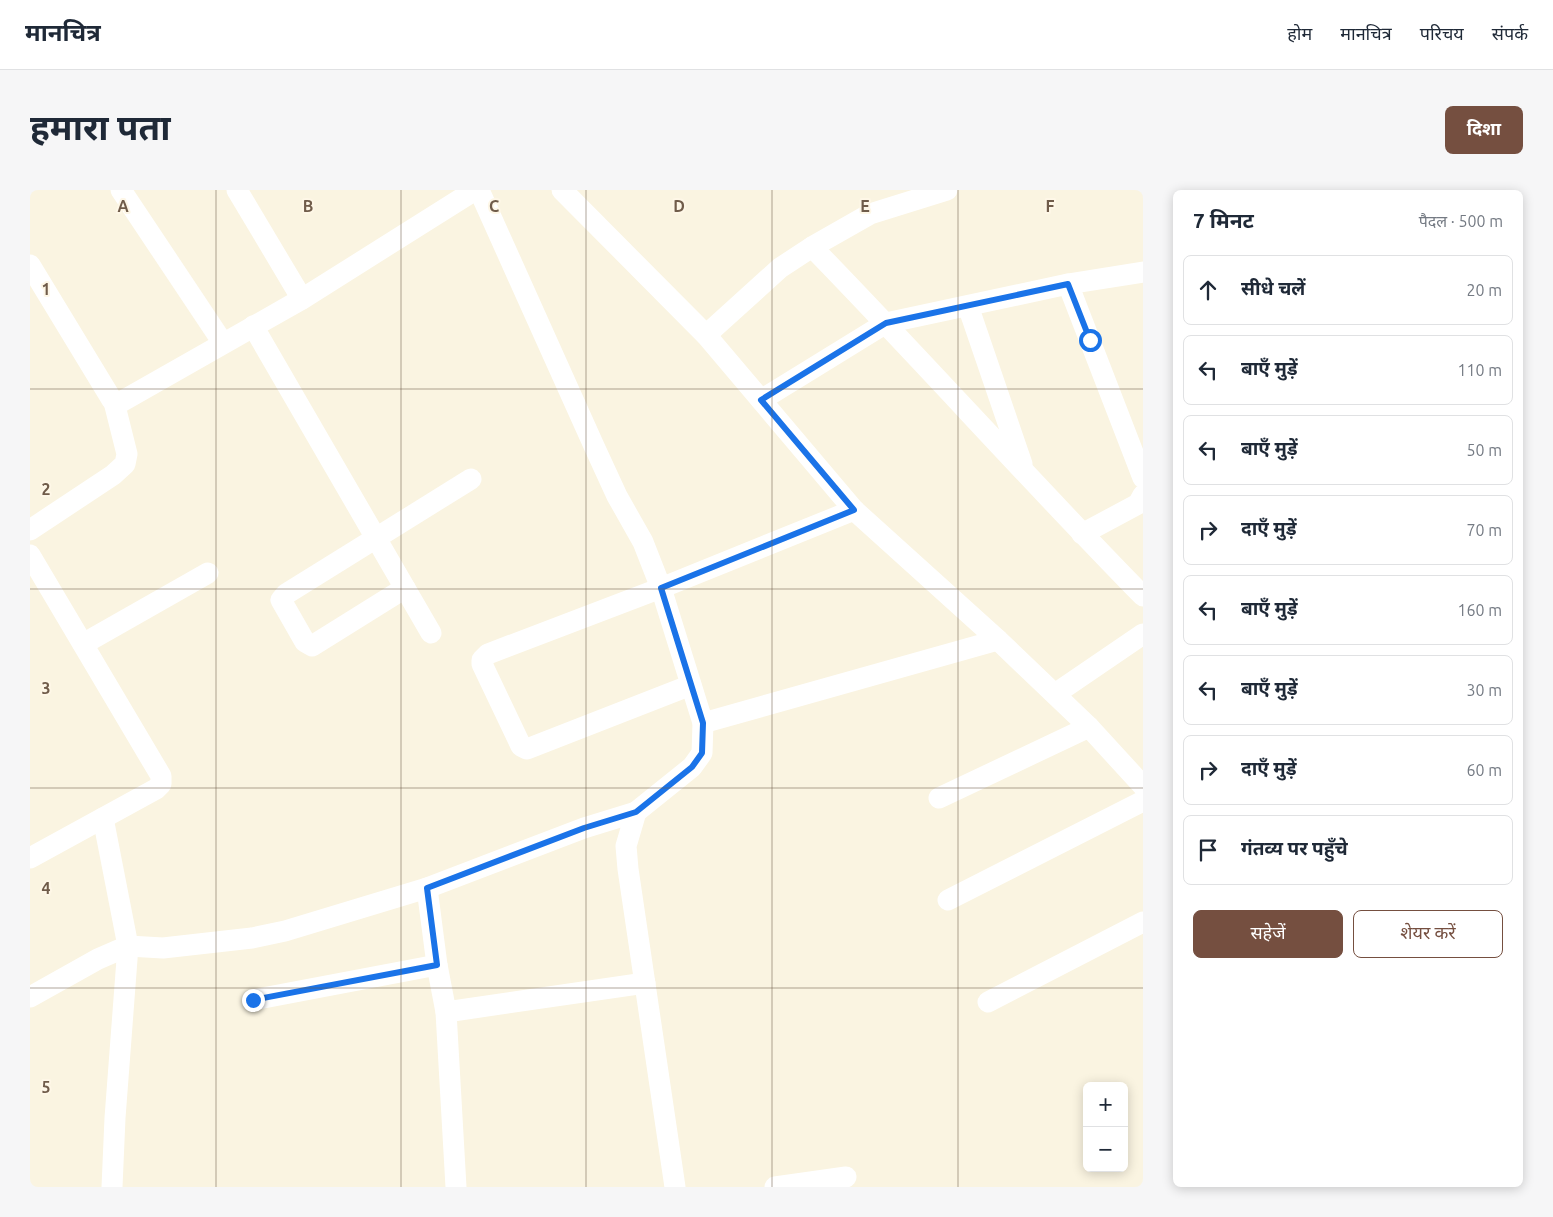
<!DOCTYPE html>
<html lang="hi">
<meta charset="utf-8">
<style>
body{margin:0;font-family:Ubuntu,"Noto Sans Devanagari",sans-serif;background:#f6f6f7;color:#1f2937}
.controls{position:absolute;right:15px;bottom:15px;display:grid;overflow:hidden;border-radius:8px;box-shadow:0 2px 12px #0003}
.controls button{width:45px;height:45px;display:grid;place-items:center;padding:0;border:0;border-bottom:1px solid #e0e1e3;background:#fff;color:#1f2937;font:25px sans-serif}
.stop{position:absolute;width:15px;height:15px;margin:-11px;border:4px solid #1a73e8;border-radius:50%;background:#fff}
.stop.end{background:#1a73e8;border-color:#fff;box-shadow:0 1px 5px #0008}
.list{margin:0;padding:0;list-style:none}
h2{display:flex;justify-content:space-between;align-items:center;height:65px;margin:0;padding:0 20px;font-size:21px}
h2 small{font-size:16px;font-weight:400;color:#747a83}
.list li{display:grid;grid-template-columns:32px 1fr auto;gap:15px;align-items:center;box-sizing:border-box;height:70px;margin:0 10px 10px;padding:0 10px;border:1px solid #e0e1e3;border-radius:8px}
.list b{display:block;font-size:19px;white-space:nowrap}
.list em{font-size:16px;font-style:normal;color:#747a83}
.actions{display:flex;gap:10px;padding:15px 20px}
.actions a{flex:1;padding:11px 0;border:1px solid #754f40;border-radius:8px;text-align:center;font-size:18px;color:#754f40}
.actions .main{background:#754f40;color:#fff}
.icon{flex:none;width:28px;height:28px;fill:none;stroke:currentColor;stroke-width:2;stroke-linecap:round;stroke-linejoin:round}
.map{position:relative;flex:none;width:1113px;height:997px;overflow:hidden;border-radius:8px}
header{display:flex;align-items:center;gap:30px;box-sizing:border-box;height:70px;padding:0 25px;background:#fff;border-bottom:1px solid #e0e1e3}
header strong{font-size:24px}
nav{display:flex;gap:28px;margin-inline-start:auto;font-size:18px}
.intro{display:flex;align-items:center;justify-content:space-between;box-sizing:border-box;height:120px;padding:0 30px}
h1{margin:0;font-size:35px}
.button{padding:12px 22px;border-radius:8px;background:#754f40;color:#fff;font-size:18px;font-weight:700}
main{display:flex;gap:30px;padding:0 30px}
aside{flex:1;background:#fff;border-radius:8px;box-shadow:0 2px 12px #0003}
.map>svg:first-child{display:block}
</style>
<header>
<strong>मानचित्र</strong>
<nav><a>होम</a><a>मानचित्र</a><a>परिचय</a><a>संपर्क</a></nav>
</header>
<div class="intro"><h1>हमारा पता</h1><a class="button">दिशा</a></div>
<main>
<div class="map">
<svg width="1113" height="997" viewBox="0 0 1113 997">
<rect width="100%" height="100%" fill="#faf4e1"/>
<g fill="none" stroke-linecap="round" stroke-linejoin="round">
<g stroke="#fff" stroke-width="21">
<polyline points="91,0 193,153"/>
<polyline points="207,0 272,109"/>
<polyline points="449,0 564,256 587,306 613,352 631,398 673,533 672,563 662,577 606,622 596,656 598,679 645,997"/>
<polyline points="532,0 676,145 824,320 968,450 1059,537 1113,596"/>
<path d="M782,57C894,172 1001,292 1113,406"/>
<polyline points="0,75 82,210 89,213 272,109 445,0"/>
<polyline points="1038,94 1113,288"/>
<polyline points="938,116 992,274"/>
<polyline points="223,136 401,443"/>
<polyline points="676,145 750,78 782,57 840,24 917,0"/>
<polyline points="731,210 856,133 1038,94 1113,82"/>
<polyline points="0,340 83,285 95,274 97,264 84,212"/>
<polyline points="1052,344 1108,314 1113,305"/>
<polyline points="0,365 131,586 131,594 126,599 0,668"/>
<polyline points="375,398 282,456 275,452 251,410 256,404 441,289"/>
<polyline points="53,454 178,383"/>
<polyline points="661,495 497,559 491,556 452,474 452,470 458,464 631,398 824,320"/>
<polyline points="1025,504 1113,444"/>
<polyline points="673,533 968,450"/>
<polyline points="909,608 1059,537"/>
<polyline points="73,628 98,756 85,928 82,997"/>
<polyline points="397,698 407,775 416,822 426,997"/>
<polyline points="918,710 1113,611"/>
<polyline points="0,807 68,769 98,756 133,758 222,748 255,741 397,698 554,638 606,622"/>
<polyline points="223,810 407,775"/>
<polyline points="958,812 1113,732"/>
<polyline points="416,822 615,793"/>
<polyline points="745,997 816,987"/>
</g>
</g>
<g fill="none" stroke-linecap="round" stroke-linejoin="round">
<polyline stroke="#1a73e8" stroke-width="6" points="223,810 407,775 397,698 554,638 606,622 662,577 672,563 673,533 631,398 824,320 731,210 856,133 1038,94 1060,150"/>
</g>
<path fill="none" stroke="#705c4a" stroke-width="1" stroke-opacity="0.55" d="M186,0V997M371,0V997M556,0V997M742,0V997M928,0V997M0,199H1113M0,399H1113M0,598H1113M0,798H1113"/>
<g font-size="16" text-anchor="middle" font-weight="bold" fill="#705c4a" stroke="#fef7e7" stroke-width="4" stroke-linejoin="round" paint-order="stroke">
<text x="93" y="22">A</text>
<text x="278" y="22">B</text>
<text x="464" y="22">C</text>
<text x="649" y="22">D</text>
<text x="835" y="22">E</text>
<text x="1020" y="22">F</text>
<text x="16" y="105">1</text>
<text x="16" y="305">2</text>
<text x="16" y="504">3</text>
<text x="16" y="704">4</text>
<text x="16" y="903">5</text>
</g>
</svg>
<div class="controls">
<button>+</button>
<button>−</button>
</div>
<div class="stop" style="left:1060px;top:150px"></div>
<div class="stop end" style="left:223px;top:810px"></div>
</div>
<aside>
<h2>7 मिनट<small>पैदल · 500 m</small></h2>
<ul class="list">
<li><svg class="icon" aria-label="ahead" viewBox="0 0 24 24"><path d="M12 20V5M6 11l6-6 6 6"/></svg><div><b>सीधे चलें</b></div><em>20 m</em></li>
<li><svg class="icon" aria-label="left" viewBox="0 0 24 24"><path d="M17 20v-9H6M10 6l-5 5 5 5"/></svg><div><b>बाएँ मुड़ें</b></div><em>110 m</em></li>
<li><svg class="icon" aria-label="left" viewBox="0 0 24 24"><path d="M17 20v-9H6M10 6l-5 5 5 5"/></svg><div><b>बाएँ मुड़ें</b></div><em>50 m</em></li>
<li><svg class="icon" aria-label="right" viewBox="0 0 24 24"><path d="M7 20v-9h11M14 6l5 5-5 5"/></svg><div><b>दाएँ मुड़ें</b></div><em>70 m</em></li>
<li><svg class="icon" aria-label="left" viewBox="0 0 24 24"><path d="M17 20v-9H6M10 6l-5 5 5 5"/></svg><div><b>बाएँ मुड़ें</b></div><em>160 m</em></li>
<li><svg class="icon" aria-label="left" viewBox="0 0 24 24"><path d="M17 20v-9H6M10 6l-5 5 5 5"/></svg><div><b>बाएँ मुड़ें</b></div><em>30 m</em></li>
<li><svg class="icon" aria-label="right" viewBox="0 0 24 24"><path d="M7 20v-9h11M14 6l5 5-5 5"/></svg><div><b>दाएँ मुड़ें</b></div><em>60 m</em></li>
<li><svg class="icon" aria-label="arrive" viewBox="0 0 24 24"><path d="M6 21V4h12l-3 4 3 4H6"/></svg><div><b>गंतव्य पर पहुँचे</b></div></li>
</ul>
<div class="actions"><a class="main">सहेजें</a><a>शेयर करें</a></div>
</aside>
</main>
